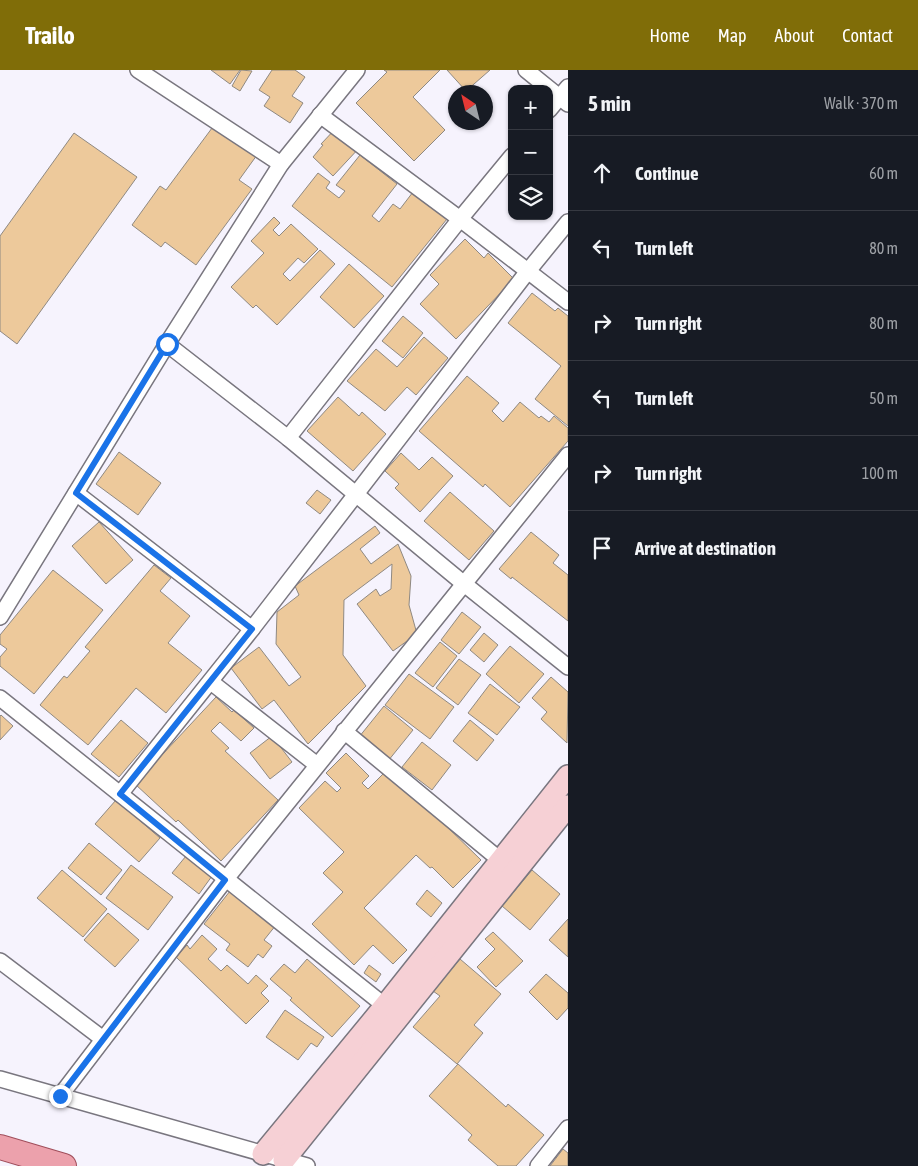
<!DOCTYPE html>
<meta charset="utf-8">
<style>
body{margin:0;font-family:"Asap Condensed",sans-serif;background:#20242c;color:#f1f3f6}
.controls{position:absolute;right:15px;top:15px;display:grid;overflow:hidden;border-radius:10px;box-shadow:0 1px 4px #0004}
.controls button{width:45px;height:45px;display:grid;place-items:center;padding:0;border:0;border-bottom:1px solid #363941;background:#171b24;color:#f1f3f6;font:25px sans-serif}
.compass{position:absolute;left:448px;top:15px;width:45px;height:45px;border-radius:50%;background:#171b24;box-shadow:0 1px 4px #0004;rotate:325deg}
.stop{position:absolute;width:15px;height:15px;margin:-11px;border:4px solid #1a73e8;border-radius:50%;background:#fff}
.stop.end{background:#1a73e8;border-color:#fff;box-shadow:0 1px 5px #0008}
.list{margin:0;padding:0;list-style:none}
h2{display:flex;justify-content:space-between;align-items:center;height:65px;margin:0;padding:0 20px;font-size:21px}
h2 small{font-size:16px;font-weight:400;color:#9ea1a6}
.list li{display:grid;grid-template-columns:32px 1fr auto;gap:15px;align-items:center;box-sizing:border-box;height:75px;padding:0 20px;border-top:1px solid #363941}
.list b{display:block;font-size:19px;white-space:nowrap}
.list em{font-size:16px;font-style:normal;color:#9ea1a6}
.icon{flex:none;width:28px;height:28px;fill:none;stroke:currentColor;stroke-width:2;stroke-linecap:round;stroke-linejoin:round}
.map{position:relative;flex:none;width:568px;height:1096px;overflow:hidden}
header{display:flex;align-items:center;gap:30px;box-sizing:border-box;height:70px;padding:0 25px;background:#806d08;color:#fff}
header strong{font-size:24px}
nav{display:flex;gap:28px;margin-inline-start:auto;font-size:18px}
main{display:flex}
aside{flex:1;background:#171b24}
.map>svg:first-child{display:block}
</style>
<header>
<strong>Trailo</strong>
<nav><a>Home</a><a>Map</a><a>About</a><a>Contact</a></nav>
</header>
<main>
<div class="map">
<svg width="568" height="1096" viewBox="0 0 568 1096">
<rect width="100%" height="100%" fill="#f6f3fd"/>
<g fill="#edc99b" stroke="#8f8982">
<polygon points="211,0 240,0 230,14"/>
<polygon points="241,0 252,1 240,21 232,16"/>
<polygon points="272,0 295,0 305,7 292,26 303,33 290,53 264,36 270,27 259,20"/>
<polygon points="384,0 440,0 413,27 445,60 414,91 356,33 387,2"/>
<polygon points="447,0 490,0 466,21"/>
<polygon points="215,54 257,85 239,110 252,119 196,195 165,172 161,177 132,155 160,116 166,120"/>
<polygon points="338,56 361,76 333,106 313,87 323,75 321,74"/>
<polygon points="74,63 137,107 17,274 0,261 0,166"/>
<polygon points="360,85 397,114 372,146 379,152 393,134 400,139 413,122 447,149 392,217 292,136 318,103 330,112 326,118 339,128 345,121 336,115"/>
<polygon points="274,147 280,153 273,160 279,166 291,154 318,179 304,193 298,188 283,204 290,211 320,180 335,194 277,255 256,235 253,238 231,217 264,183 251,171"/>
<polygon points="465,169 484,188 488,183 514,209 456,269 420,234 439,214 430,205"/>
<polygon points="349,194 384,226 354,258 320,227"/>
<polygon points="532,223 555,241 558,238 568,246 568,356 535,329 561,296 508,253"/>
<polygon points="403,246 423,263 403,288 382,271"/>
<polygon points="424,267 448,288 416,325 407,317 385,341 347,311 376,279 397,297"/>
<polygon points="467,306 499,333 492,341 503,352 520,332 539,348 541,346 549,352 554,346 568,358 568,371 510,437 485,414 483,417 419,361"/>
<polygon points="338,327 359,346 362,342 386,364 353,401 307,361"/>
<polygon points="119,382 161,413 138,445 96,414"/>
<polygon points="401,383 419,400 432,387 453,406 420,442 395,418 399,414 385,401"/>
<polygon points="317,420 331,430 320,444 306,433"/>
<polygon points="450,422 494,461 469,490 424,451"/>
<polygon points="99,452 133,490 106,514 72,476"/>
<polygon points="375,456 380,463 360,479 371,494 398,474 411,506 409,535 417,564 393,581 357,534 376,519 380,526 391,519 392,494 344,530 343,585 366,616 308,674 274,630 262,639 231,598 259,577 289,616 301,607 276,574 277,542 299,525 295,516"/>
<polygon points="531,462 559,485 553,493 568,505 568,551 512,507 511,509 499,499"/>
<polygon points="154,495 171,508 160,521 190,546 168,573 202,600 166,643 136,618 88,675 40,635 64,606 67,608 90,581 85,577"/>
<polygon points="53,500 103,540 34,624 0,596 0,587 7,579 0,574 0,565"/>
<polygon points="462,542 481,557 459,584 441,570"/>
<polygon points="484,563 498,575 484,592 470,580"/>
<polygon points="440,572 457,586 433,617 415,603"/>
<polygon points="510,576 544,604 519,633 486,604"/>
<polygon points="459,589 481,605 458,635 436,618"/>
<polygon points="409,604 454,637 430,669 385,635"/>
<polygon points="551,607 568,622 567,673 541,649 547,642 532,628"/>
<polygon points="490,614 520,637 497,665 468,643"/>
<polygon points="216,627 232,642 234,640 254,658 241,671 220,652 211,661 229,678 225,681 278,730 221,791 178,750 176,752 135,714"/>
<polygon points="384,636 413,660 388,691 359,667"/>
<polygon points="1,645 13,656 0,670 0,646"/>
<polygon points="121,650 148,673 119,707 91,684"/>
<polygon points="470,650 494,670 477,691 453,671"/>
<polygon points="272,666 292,692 270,709 250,683"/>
<polygon points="422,672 451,695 432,720 402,697"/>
<polygon points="346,683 369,706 362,713 368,719 388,699 481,790 453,818 432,797 430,798 416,785 364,838 407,880 393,894 373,875 354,895 312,854 343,822 323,803 344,782 299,738 325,711 337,722 341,718 326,703"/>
<polygon points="116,730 160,768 139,792 95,754"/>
<polygon points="89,773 122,800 101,825 68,798"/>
<polygon points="186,786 212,806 199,824 172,803"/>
<polygon points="131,795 173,827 148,860 106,828"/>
<polygon points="62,800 107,839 83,867 37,828"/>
<polygon points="532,800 560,824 530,860 502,836"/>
<polygon points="427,820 442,833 431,847 416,834"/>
<polygon points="230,821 261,845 276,855 264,870 272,876 263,888 258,884 248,897 226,880 230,874 204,854"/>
<polygon points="108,843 139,870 115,897 84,870"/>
<polygon points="568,849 568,887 549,870"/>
<polygon points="493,862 523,891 496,917 477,897 495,879 485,869"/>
<polygon points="202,865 217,879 208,889 221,901 227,895 248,914 256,905 268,916 261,923 269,931 246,954 176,887 187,875 190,879"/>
<polygon points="307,889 360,936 332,967 290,930 292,928 270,909 284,894 295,903"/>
<polygon points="460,889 501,924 474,955 483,963 457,994 413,957 440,926 433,921"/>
<polygon points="369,895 381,904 376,912 364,903"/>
<polygon points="546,904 568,923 568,938 557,950 529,922"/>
<polygon points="285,940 324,967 317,977 311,973 298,990 266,967"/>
<polygon points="458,994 506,1037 508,1034 544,1065 516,1096 498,1096 468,1070 472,1065 429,1026"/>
<polygon points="563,1079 568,1083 568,1096 550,1096"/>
</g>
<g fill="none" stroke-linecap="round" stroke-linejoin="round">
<g stroke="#79767f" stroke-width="18">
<g id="street">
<polyline points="138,0 281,94"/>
<polyline points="526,0 568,34"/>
<polyline points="549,40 568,17"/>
<polyline points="320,45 460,149 568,232"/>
<polyline points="167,274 288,368 463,513 568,597"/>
<polyline points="288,368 460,149 512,86"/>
<polyline points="76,423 252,559"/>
<polyline points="0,547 167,274 281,94 357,0"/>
<polyline points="211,612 317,695"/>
<polyline points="0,628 385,936"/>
<polyline points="344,661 500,790"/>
<polyline points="120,724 252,559 528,201 568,152"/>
<polyline points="0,891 103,969"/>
<polyline points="0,1009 307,1096"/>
<polyline points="60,1026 225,810 568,385"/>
<polyline points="538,1096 568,1058"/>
</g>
</g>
<g stroke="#79767f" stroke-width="24">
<g id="secondary">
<polyline points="263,1084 385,936 568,706"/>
<polyline points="284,1090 568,736"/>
</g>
</g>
<g stroke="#a04e5b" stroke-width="26">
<polyline id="primary" points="0,1077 64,1096"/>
</g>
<use href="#street" stroke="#fff" stroke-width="15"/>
<use href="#secondary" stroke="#f6d0d5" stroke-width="21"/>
<use href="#primary" stroke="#eca1ac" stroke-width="24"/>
</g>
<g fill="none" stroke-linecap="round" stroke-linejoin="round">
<polyline stroke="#1a73e8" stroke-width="6" points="60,1026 225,810 120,724 252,559 76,423 167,274"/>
</g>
</svg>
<div class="controls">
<button>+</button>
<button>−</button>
<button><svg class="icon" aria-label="layers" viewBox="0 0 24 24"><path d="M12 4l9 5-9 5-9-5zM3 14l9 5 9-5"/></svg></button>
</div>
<svg class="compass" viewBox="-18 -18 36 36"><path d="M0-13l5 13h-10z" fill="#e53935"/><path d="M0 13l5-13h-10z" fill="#9ea1a6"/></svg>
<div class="stop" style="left:167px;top:274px"></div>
<div class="stop end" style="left:60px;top:1026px"></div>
</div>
<aside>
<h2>5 min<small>Walk · 370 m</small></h2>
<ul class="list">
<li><svg class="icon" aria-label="ahead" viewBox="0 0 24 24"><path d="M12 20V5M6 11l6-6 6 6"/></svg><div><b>Continue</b></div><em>60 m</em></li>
<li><svg class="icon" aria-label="left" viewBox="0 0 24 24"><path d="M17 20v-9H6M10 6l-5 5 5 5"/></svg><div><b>Turn left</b></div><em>80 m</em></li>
<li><svg class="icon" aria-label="right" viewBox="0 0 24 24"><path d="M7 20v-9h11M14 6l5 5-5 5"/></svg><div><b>Turn right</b></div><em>80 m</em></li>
<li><svg class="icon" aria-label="left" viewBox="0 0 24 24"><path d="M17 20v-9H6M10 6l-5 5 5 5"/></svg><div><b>Turn left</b></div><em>50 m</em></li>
<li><svg class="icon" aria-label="right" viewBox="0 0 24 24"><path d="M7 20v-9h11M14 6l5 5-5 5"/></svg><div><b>Turn right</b></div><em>100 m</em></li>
<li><svg class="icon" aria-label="arrive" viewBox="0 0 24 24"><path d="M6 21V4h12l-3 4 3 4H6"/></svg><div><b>Arrive at destination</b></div></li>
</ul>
</aside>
</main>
